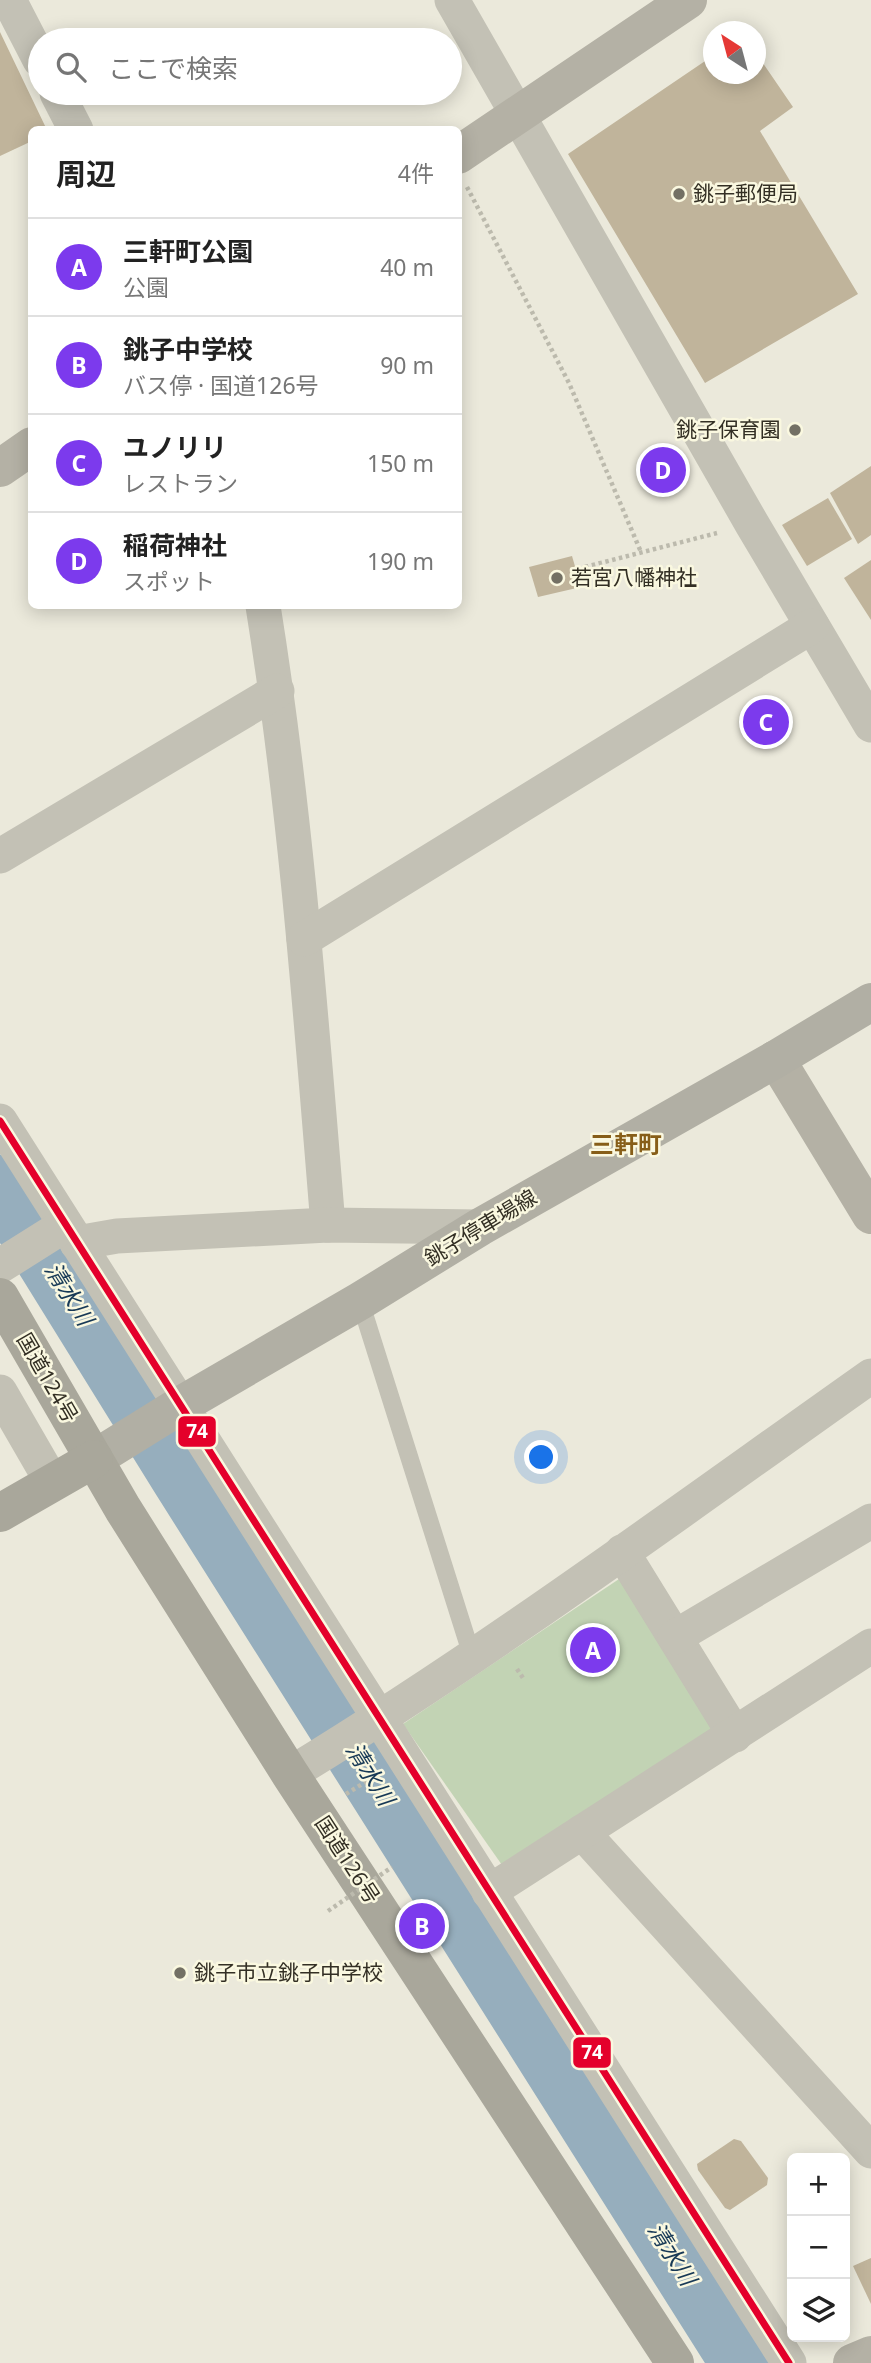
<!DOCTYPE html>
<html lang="ja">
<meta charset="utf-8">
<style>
body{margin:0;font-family:"Noto Sans","Noto Sans JP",sans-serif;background:#f6f6f6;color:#222}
.controls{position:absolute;right:21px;bottom:21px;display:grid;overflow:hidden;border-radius:10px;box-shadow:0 4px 18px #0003}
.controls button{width:63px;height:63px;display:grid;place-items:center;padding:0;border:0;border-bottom:2px solid #e0e0e0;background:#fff;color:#222;font:35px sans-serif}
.compass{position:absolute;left:703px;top:21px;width:63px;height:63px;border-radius:50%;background:#fff;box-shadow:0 4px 18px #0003;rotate:324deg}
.you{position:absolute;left:542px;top:1458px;width:24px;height:24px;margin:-18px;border:5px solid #fff;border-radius:50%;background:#1a73e8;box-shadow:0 0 0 10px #1a73e833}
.badge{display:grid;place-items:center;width:46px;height:46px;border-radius:50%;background:#7c3aed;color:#fff;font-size:23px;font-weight:700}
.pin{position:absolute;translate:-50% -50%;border:4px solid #fff;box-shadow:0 2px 7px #0006}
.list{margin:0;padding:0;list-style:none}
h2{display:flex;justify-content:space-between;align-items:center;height:91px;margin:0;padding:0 28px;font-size:30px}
h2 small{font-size:23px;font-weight:400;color:#767676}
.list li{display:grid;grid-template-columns:46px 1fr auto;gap:21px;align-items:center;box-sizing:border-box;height:98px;padding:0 28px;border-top:2px solid #e0e0e0}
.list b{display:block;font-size:26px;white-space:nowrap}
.list p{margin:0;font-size:23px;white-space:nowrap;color:#767676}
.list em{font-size:23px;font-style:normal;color:#767676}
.icon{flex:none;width:38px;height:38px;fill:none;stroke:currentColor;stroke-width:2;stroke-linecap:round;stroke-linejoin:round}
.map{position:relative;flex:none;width:871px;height:2363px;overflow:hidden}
.search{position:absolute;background:#fff;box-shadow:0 4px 18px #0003;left:28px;top:28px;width:434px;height:77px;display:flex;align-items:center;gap:18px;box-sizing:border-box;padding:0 24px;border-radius:38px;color:#767676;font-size:26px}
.panel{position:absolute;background:#fff;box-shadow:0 4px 18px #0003;left:28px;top:126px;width:434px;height:483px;border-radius:10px}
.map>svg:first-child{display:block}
</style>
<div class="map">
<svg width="871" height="2363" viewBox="0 0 871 2363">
<rect width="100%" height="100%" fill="#ebe9db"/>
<polygon fill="#c2d3b4" points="625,1575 725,1730 502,1865 403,1724"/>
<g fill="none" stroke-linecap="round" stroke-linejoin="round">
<polyline stroke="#96aebd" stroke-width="61" points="0,1185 181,1477 741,2363"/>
</g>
<g fill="#c0b49b">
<polygon points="0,32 47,130 32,130 32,141 0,156"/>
<polygon points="758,56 793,107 760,131 858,294 705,383 568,154 711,57 714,61 714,74 722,74 726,80 735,74 756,74 756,58"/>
<polygon points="871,466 871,535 858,544 830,493"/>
<polygon points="828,498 852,539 807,566 782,525"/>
<polygon points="572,556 581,587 538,597 529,567"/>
<polygon points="871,560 871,620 844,578"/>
<polygon points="734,2139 741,2141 768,2178 767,2185 730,2210 725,2208 698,2170 697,2164"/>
<polygon points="871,2258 871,2304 853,2266"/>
</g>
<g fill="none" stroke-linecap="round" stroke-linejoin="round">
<g stroke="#bcbaad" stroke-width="4.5" stroke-dasharray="3.5 3.5" stroke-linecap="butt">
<polyline points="467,187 569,383 641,552"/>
<polyline points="585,567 717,533"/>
<polyline points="517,1669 523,1678"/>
<polyline points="346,1794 377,1775"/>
</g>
<polyline stroke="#c3c1b5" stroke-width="18" points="360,1301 472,1656"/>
<g stroke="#c3c1b5" stroke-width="35">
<polyline points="9,0 40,60"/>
<polyline points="452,0 752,524 871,725"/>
<polyline points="57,93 76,130"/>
<path d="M263,606C296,811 311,1018 328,1225"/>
<polyline points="0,856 277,691"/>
<polyline points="304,939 812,626"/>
<polyline points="0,1121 789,2363"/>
<polyline points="77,1243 117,1236 328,1225 480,1227"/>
<polyline points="0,1266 65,1225"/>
<polyline points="0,1392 52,1482"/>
<polyline points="622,1552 735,1735"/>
<polyline points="675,1637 871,1521"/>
<path d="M290,1774C490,1652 680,1511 871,1376"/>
<polyline points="582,1832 871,2151"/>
<polyline points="489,1892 871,1646"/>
</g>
<g stroke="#b4b1a5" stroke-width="38">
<polyline points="458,155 688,0"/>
<polyline points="0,468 32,446"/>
<polyline points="776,1059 871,1215"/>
<polyline points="852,2363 871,2355"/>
</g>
<polyline stroke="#b1afa4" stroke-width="38" points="94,1459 181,1405 360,1301 480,1227 776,1059 871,1002"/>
<g stroke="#a9a79b" stroke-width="38">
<polyline points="0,1297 123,1509 290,1774 675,2363"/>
<polyline points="0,1513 94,1459"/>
</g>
<polyline stroke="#bcbaad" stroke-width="4.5" stroke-dasharray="3.5 3.5" stroke-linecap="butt" points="328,1911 392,1867"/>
<g stroke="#faf8e0" stroke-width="12">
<polyline id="bus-1" points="0,1121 789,2363"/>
</g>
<use href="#bus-1" stroke="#e4002b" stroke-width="7"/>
</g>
<g fill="#737064" stroke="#faf8e0" stroke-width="2.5">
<circle cx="679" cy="194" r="7"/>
<circle cx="795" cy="430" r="7"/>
<circle cx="557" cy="578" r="7"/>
<circle cx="180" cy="1973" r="7"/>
</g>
<g text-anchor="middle" stroke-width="5" stroke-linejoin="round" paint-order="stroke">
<g font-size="21" fill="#332f24" stroke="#faf8e0" text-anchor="start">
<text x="693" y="201">銚子郵便局</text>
<text x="781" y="437" text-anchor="end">銚子保育園</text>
<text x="571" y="585">若宮八幡神社</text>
<text x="194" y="1980">銚子市立銚子中学校</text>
</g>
<g font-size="21" fill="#332f24" stroke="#faf8e0">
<text transform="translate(481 1228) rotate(-31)" y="7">銚子停車場線</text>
<text transform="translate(47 1378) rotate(60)" y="7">国道124号</text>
<text transform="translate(347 1860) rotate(57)" y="7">国道126号</text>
</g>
<g font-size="23" font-style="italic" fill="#173956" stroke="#faf8e0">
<text transform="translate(69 1294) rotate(58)" y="8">清水川</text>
<text transform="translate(370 1774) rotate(58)" y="8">清水川</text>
<text transform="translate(672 2254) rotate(58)" y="8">清水川</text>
</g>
<g font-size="24" font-weight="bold" fill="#875e18" stroke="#faf8e0">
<text x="626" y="1153">三軒町</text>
</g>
</g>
<g stroke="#faf8e0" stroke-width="2.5">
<rect x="177" y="1415" width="40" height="33" rx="7" fill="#e4002b"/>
<rect x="572" y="2036" width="40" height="33" rx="7" fill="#e4002b"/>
</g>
<g font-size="19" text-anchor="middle" font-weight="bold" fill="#fff">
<text x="197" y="1438">74</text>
<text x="592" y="2059">74</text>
</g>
</svg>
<div class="controls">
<button>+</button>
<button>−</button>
<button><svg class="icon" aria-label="layers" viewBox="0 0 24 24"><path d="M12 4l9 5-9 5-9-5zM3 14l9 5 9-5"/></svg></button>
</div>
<svg class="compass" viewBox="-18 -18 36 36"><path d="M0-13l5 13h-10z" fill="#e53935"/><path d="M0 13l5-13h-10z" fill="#767676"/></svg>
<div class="you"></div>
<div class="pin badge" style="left:593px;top:1650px">A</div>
<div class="pin badge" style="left:422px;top:1926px">B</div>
<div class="pin badge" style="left:766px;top:722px">C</div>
<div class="pin badge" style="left:663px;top:470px">D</div>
<div class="search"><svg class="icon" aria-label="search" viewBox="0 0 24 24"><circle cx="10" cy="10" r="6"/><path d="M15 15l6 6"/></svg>ここで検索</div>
<section class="panel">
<h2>周辺<small>4件</small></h2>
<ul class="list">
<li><span class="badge">A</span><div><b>三軒町公園</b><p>公園</p></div><em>40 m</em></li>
<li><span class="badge">B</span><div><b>銚子中学校</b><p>バス停 · 国道126号</p></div><em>90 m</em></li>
<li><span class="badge">C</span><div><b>ユノリリ</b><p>レストラン</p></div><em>150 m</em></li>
<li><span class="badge">D</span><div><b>稲荷神社</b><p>スポット</p></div><em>190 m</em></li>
</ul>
</section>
</div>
